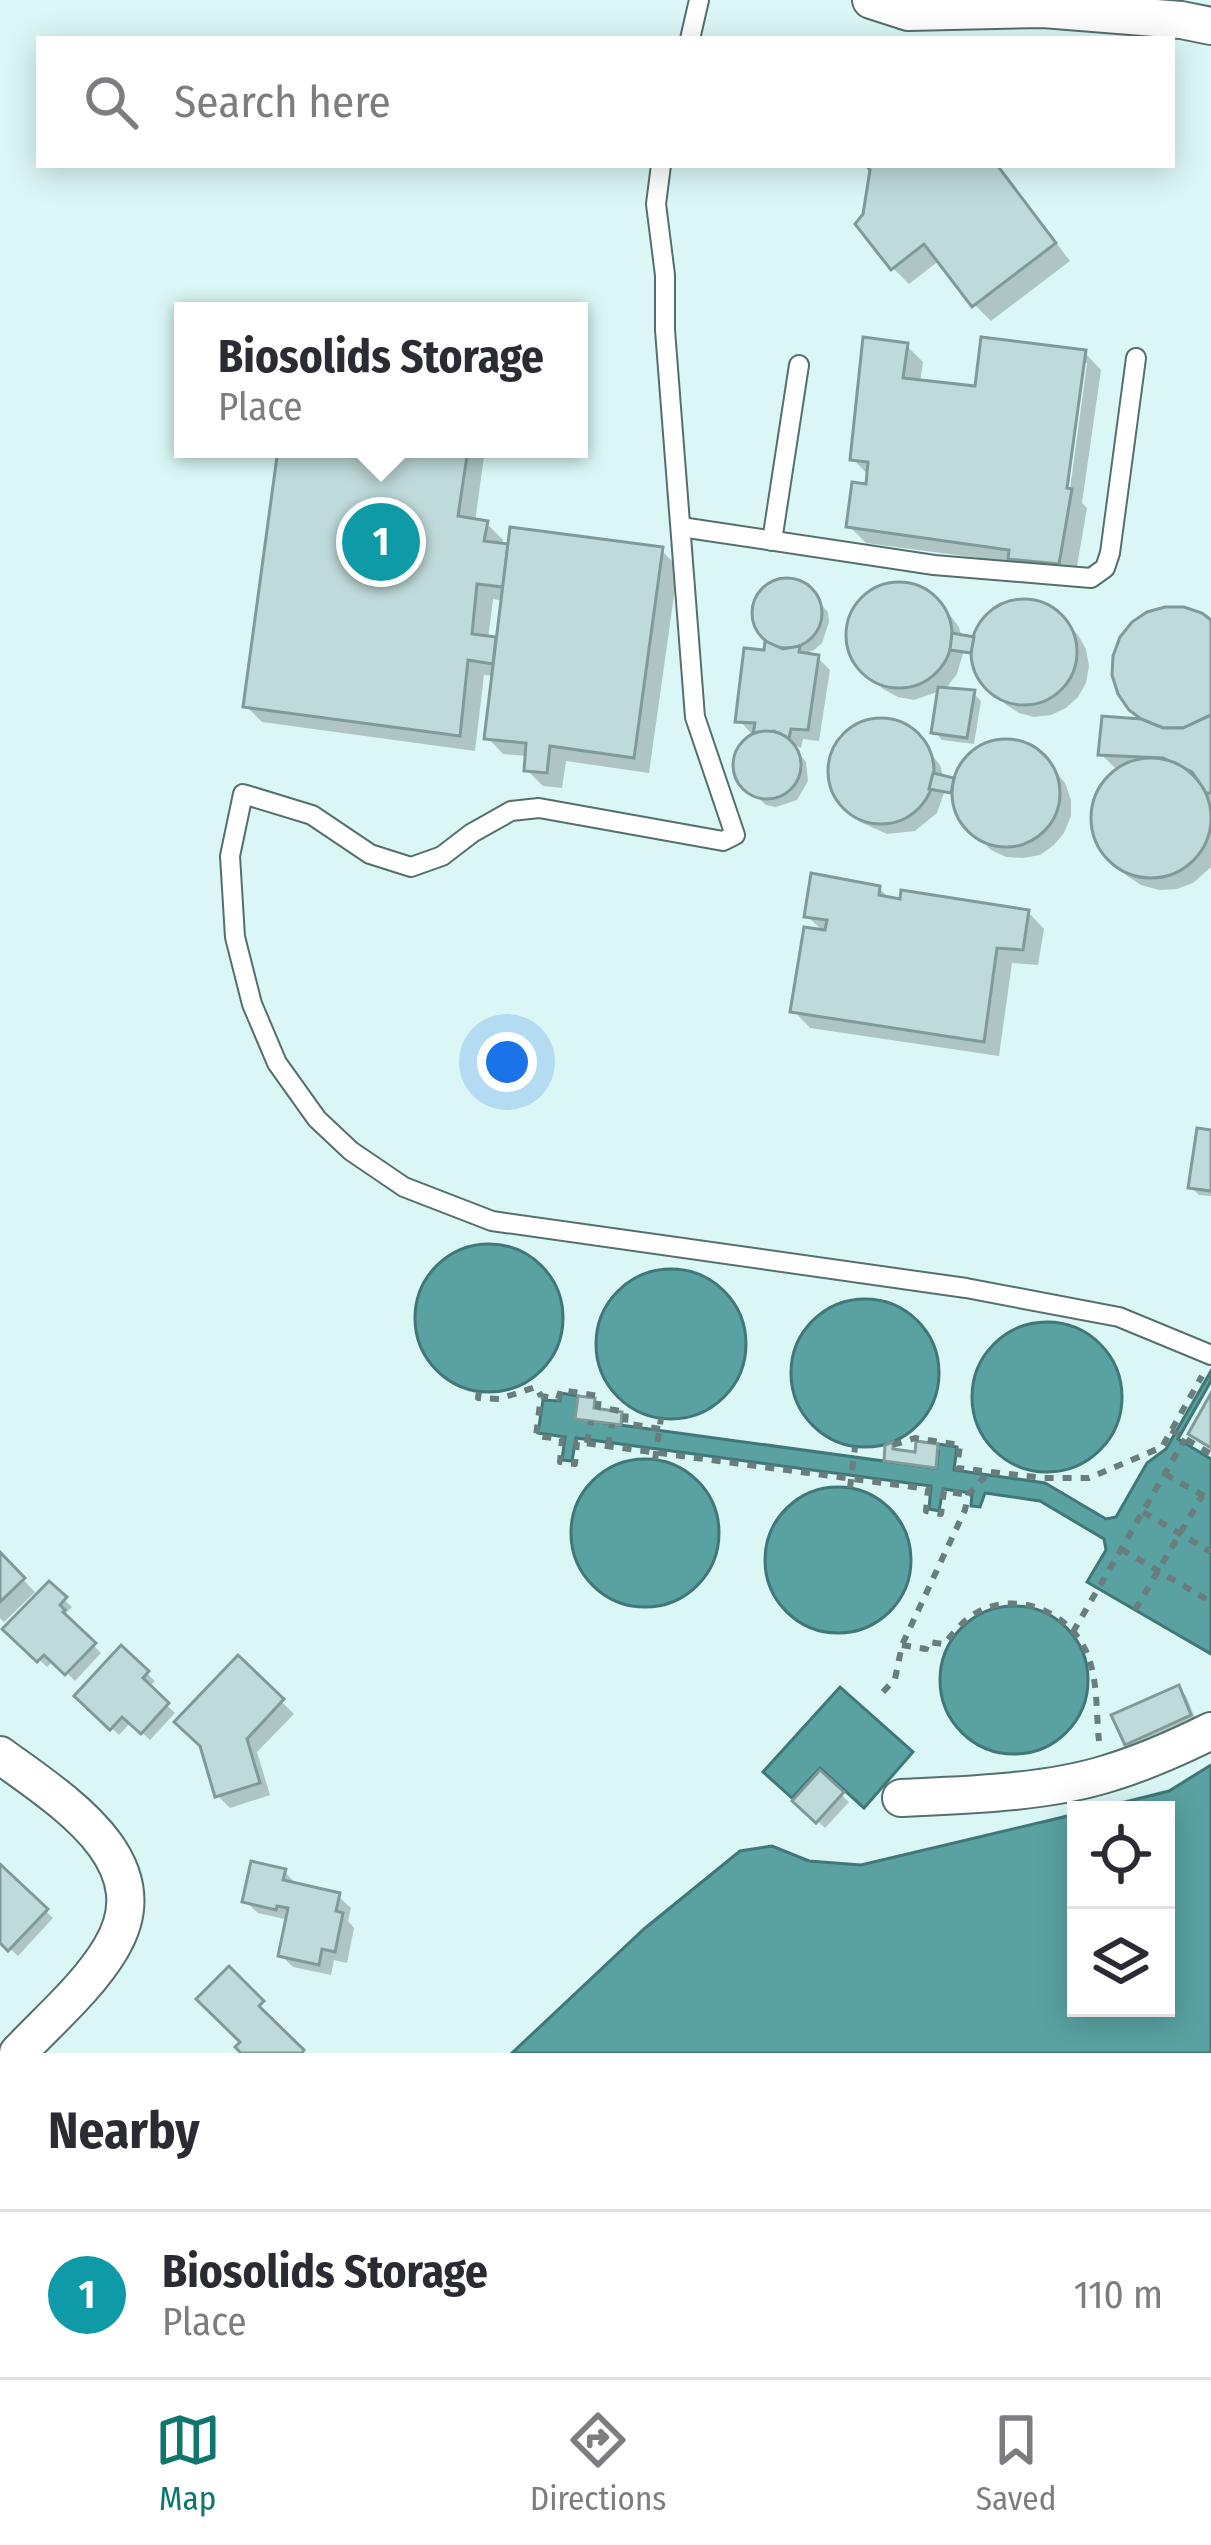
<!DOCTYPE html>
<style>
body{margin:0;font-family:"Fira Sans Condensed",sans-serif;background:#f7f7f7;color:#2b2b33}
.controls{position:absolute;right:36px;bottom:36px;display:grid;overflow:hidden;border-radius:0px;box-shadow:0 6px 30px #0003}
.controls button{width:108px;height:108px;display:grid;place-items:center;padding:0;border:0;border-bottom:3px solid #e1e1e2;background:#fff;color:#2b2b33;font:60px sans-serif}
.you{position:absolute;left:507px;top:1062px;width:42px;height:42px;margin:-30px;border:9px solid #fff;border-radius:50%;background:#1a73e8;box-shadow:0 0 0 18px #1a73e833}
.badge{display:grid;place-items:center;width:78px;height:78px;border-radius:50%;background:#0f766e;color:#fff;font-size:39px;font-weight:700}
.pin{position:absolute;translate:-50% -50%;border:6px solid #fff;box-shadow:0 3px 12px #0006}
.popup{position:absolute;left:174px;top:302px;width:414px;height:156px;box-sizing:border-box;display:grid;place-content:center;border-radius:0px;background:#fff;filter:drop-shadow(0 3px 9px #0005);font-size:39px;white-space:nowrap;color:#7c7c81}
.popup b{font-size:45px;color:#2b2b33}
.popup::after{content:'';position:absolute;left:50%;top:100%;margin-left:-24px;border:24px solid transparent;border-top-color:#fff}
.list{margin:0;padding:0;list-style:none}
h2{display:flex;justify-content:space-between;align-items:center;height:156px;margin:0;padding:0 48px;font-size:51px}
h2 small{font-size:39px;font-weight:400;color:#7c7c81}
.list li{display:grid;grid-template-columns:78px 1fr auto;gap:36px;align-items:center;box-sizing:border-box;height:168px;padding:0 48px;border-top:3px solid #e1e1e2}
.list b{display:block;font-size:45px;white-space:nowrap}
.list p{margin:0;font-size:39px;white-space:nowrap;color:#7c7c81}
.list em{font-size:39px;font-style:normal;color:#7c7c81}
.icon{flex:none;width:66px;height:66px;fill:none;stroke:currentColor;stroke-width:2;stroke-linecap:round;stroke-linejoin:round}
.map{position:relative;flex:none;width:1211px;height:2053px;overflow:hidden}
.search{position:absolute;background:#fff;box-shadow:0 6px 30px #0003;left:36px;right:36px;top:36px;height:132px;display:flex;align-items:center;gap:30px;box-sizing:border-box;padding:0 42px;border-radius:0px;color:#7c7c81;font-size:45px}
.sheet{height:324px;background:#fff}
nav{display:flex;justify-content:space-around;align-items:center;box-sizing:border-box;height:168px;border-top:3px solid #e1e1e2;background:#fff;font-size:33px;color:#7c7c81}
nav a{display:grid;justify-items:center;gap:6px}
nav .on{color:#0f766e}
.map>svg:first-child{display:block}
</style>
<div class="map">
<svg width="1211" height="2053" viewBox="0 0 1211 2053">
<rect width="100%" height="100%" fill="#daf7f6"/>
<g fill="#59a2a1" stroke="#417777" stroke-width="3">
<circle cx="489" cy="1318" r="74"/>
<circle cx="671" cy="1344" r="75"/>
<circle cx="865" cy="1373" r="74"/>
<circle cx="1047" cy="1397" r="75"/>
<polygon points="1211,1371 1211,1381 1178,1439 1211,1459 1211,1654 1087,1582 1106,1550 1104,1539 1040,1501 985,1493 980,1507 971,1506 972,1493 943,1489 939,1511 929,1509 931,1486 576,1438 572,1461 562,1460 565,1437 538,1433 543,1400 560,1401 561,1393 578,1396 576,1419 935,1468 938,1444 957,1447 954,1470 1045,1483 1106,1519 1116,1517 1147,1463 1166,1449"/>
<circle cx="645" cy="1533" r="74"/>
<circle cx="838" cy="1560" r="73"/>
<circle cx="1014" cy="1680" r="74"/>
<polygon points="840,1687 913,1752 864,1808 820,1768 792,1798 763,1772"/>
<polygon points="1211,1765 1211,2053 512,2053 644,1929 740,1851 772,1846 809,1861 861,1865 1076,1814 1076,2008 1166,2008 1166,1810 1093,1810 1169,1791"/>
</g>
<g fill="#0003" fill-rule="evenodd">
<polygon points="870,165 998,165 1070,261 991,321 975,305 940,260 909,284 893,268 865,216 873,169"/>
<path d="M907,346L923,362L920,383L977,389L1085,353L1101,370L1082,503L1087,508L1075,578L1016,563L866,543L849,526L868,487L869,476L853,459ZM1081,363H1087L1068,504L1062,503Z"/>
<path d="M281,449H485L475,522L487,524L503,540L502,546L661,550L678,567L649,773L566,761L562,788L543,786L527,770L528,756L503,754L487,737L495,676L484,675L475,751L262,722L246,706ZM493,599L504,601L499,640L488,639Z"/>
<polygon points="783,581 804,585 828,612 829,622 822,643 814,650 801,655 818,658 830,670 819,741 803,739 801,748 791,743 806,762 808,781 797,800 776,807 766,805 740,781 736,759 746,742 759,733 751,733 739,720 767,653 768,640 755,619 755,609 764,590"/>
<polygon points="891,585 907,585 922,590 949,614 959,627 962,638 972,640 976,644 979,630 989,617 1003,607 1019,602 1036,603 1051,610 1078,635 1086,649 1089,666 1086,683 1078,697 1066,708 1051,715 1034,717 1019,713 1005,704 981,677 975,655 963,653 957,674 944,691 973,693 981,701 974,744 942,740 935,732 940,691 914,700 898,697 883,689 857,663 850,647 849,629 854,614 863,601 876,591"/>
<polygon points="1211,624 1211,867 1193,883 1177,889 1159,890 1141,885 1126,875 1101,847 1095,830 1094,812 1098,795 1118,771 1101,754 1146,723"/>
<polygon points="871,722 888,722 903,727 917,737 940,765 944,779 956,784 965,761 978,750 993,743 1011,741 1027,746 1041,755 1065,783 1071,800 1071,816 1064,833 1054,845 1040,855 1023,858 1006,857 991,850 965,824 957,810 955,794 944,793 937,813 915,831 887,834 860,822 847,809 832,784 831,770 834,753 842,739 855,728"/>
<polygon points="879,888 891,900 1028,912 1044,929 1038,965 1012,963 999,1056 810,1028 794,1011 824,932 807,916"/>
<polygon points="1211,1133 1211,1196 1199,1195 1191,1187"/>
<polygon points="594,1401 597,1404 596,1412 621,1415 624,1418 623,1427 582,1421 579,1418"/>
<polygon points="893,1446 895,1452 917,1455 937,1447 940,1450 938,1470 890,1463 887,1460"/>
<polygon points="0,1556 35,1592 4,1622 0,1618"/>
<polygon points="49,1585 72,1607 65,1614 69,1621 101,1653 75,1681 54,1660 47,1667 7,1629"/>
<polygon points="121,1649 155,1681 148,1688 175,1713 150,1740 131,1722 119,1735 78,1696"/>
<polygon points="238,1659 294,1714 257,1752 270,1795 230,1808 218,1796"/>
<polygon points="1178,1688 1186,1696 1197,1723 1135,1751 1127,1743"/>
<polygon points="820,1774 849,1802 825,1828 796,1801"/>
<polygon points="0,1868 53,1918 18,1956 0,1939"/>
<polygon points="284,1871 296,1884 338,1896 351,1908 348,1921 354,1928 347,1963 334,1960 331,1975 293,1967 281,1955 289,1920 258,1913 245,1901"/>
</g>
<g fill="#bedad9" stroke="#809a99" stroke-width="3">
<polygon points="866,165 997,165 1056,243 972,307 924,244 891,270 855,224 863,214 870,170"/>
<polygon points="863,337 908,343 903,378 975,386 981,337 1086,350 1067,488 1072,489 1059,564 1008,559 1009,550 846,527 852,482 866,484 868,462 850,460"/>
<polygon points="278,449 468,449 458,516 488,521 484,541 508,544 503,587 477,584 472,634 496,637 493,664 468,660 460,736 243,707"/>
<polygon points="510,527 663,547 634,758 550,746 547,773 524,771 526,743 484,739"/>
<circle cx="787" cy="613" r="35"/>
<circle cx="899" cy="635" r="53"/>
<circle cx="1024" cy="652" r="53"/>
<polygon points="1165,607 1184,607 1202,613 1211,620 1211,715 1183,728 1163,728 1141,719 1129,710 1118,694 1112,675 1113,656 1120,637 1132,622 1147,612"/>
<polygon points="952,633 974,637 971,653 950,650"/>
<polygon points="765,641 783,649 800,646 799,652 819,655 808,730 791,729 789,738 774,731 753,734 755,723 735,722 744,648 764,650"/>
<polygon points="938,687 975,690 967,738 931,733"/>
<polygon points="1211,715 1211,793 1206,793 1192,772 1163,758 1098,755 1102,716 1141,719 1163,728 1183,728"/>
<circle cx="881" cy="771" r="53"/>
<circle cx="767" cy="765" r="34"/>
<circle cx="1006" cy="793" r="54"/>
<circle cx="1151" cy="818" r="60"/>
<polygon points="933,773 954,778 951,793 929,789"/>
<polygon points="811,873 880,886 879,895 900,899 901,890 1029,910 1023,950 997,948 984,1042 790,1012 804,927 825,930 827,920 804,917"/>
<polygon points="1197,1128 1211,1130 1211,1191 1188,1188"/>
<polygon points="1211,1393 1211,1448 1188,1434"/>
<polygon points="578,1396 595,1398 594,1408 622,1412 621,1425 575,1419"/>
<polygon points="916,1441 938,1444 936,1468 884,1461 885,1445 893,1442 893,1449 915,1452"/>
<polygon points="0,1552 25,1578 0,1602"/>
<polygon points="49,1581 67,1597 60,1605 65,1610 63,1612 96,1643 65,1675 44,1655 37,1662 2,1629"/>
<polygon points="121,1645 149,1671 143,1678 169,1703 141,1734 122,1717 110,1730 74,1696"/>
<polygon points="238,1655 284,1699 247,1739 260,1783 215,1797 200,1746 174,1722"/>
<polygon points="1179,1685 1191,1715 1125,1745 1111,1715"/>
<polygon points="820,1770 844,1792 816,1823 792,1801"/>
<polygon points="251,1861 286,1869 283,1880 340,1893 336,1911 343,1913 335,1952 322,1949 319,1965 278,1956 288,1908 277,1906 276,1910 242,1902"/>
<polygon points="0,1864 48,1909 8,1951 0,1943"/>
<polygon points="229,1966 264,2001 259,2006 304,2050 302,2053 241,2053 235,2047 240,2042 196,1999"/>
</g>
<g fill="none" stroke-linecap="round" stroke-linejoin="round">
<g stroke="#556f6e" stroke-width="22">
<g id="lane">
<polyline points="690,39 699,0"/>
<polyline points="661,165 656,204 665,275 665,330 695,717 735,835 723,841 539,808 511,811 472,833 442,856 411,867 370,854 312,815 243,794 230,856 235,937 252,1004 277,1063 317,1119 351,1151 404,1187 492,1221 966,1288 1119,1317 1211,1355"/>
<polyline points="681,527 934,565 1091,578 1105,568 1110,553 1136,358"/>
<polyline points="772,541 799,365"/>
</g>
</g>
<g stroke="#556f6e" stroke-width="40">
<g id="street">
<polyline points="871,0 908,12 1043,9 1181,20 1211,26"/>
<path d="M0,1755C61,1800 163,1861 111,1948C88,1987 49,2020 18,2053"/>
<path d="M901,1798C966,1795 1044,1793 1106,1774C1143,1763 1177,1748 1211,1731"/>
</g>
</g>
<g stroke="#6a7d7d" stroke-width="6" stroke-dasharray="9 9" stroke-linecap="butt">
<polyline points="479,1392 478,1398 499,1399 536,1387 541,1396"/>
<polyline points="660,1429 625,1423 626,1412 598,1407 599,1396 561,1390 558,1399 541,1396 536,1436 562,1439 560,1462 575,1464 577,1442 928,1489 926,1511 941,1514 944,1491 968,1495"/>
<polyline points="1171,1430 1211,1454"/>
<polyline points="587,1443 591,1421"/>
<polyline points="893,1445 915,1438 960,1445 957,1468 1044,1478 1089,1478 1162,1447 1202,1376"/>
<polyline points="608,1446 612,1424"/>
<polyline points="655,1460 661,1418"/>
<polyline points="1165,1474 1211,1500"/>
<polyline points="850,1488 855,1447"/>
<polyline points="1143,1512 1211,1552"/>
<polyline points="1121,1549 1211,1602"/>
<polyline points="1135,1610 1202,1496"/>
<polyline points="1073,1632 1185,1439"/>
<path d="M902,1645L926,1649L928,1642L944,1644C952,1635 960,1624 970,1617C1011,1587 1071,1610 1088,1656C1098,1682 1096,1713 1099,1741"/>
<polyline points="883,1692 895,1679 902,1645 965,1510 968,1495 989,1472"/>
</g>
<use href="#lane" stroke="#fff" stroke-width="18"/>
<use href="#street" stroke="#fff" stroke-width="36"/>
</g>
</svg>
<div class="controls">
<button><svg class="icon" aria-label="locate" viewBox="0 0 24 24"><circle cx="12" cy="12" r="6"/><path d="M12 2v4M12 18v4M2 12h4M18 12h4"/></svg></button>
<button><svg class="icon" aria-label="layers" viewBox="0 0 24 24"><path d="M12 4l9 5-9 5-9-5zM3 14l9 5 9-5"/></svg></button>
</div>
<div class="you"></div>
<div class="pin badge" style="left:381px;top:542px;background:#0f9aa8">1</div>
<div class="popup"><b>Biosolids Storage</b>Place</div>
<div class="search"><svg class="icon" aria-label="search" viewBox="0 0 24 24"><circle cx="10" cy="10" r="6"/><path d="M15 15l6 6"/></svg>Search here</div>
</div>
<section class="sheet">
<h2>Nearby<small></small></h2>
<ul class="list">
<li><span class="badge" style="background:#0f9aa8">1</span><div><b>Biosolids Storage</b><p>Place</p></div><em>110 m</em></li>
</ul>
</section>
<nav>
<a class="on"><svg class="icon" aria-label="map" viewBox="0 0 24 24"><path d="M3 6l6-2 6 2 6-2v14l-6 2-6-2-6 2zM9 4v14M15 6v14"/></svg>Map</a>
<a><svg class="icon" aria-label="directions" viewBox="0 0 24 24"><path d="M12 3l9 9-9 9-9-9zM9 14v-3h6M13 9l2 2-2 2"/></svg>Directions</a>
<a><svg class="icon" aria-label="saved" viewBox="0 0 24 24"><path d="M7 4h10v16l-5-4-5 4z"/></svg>Saved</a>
</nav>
